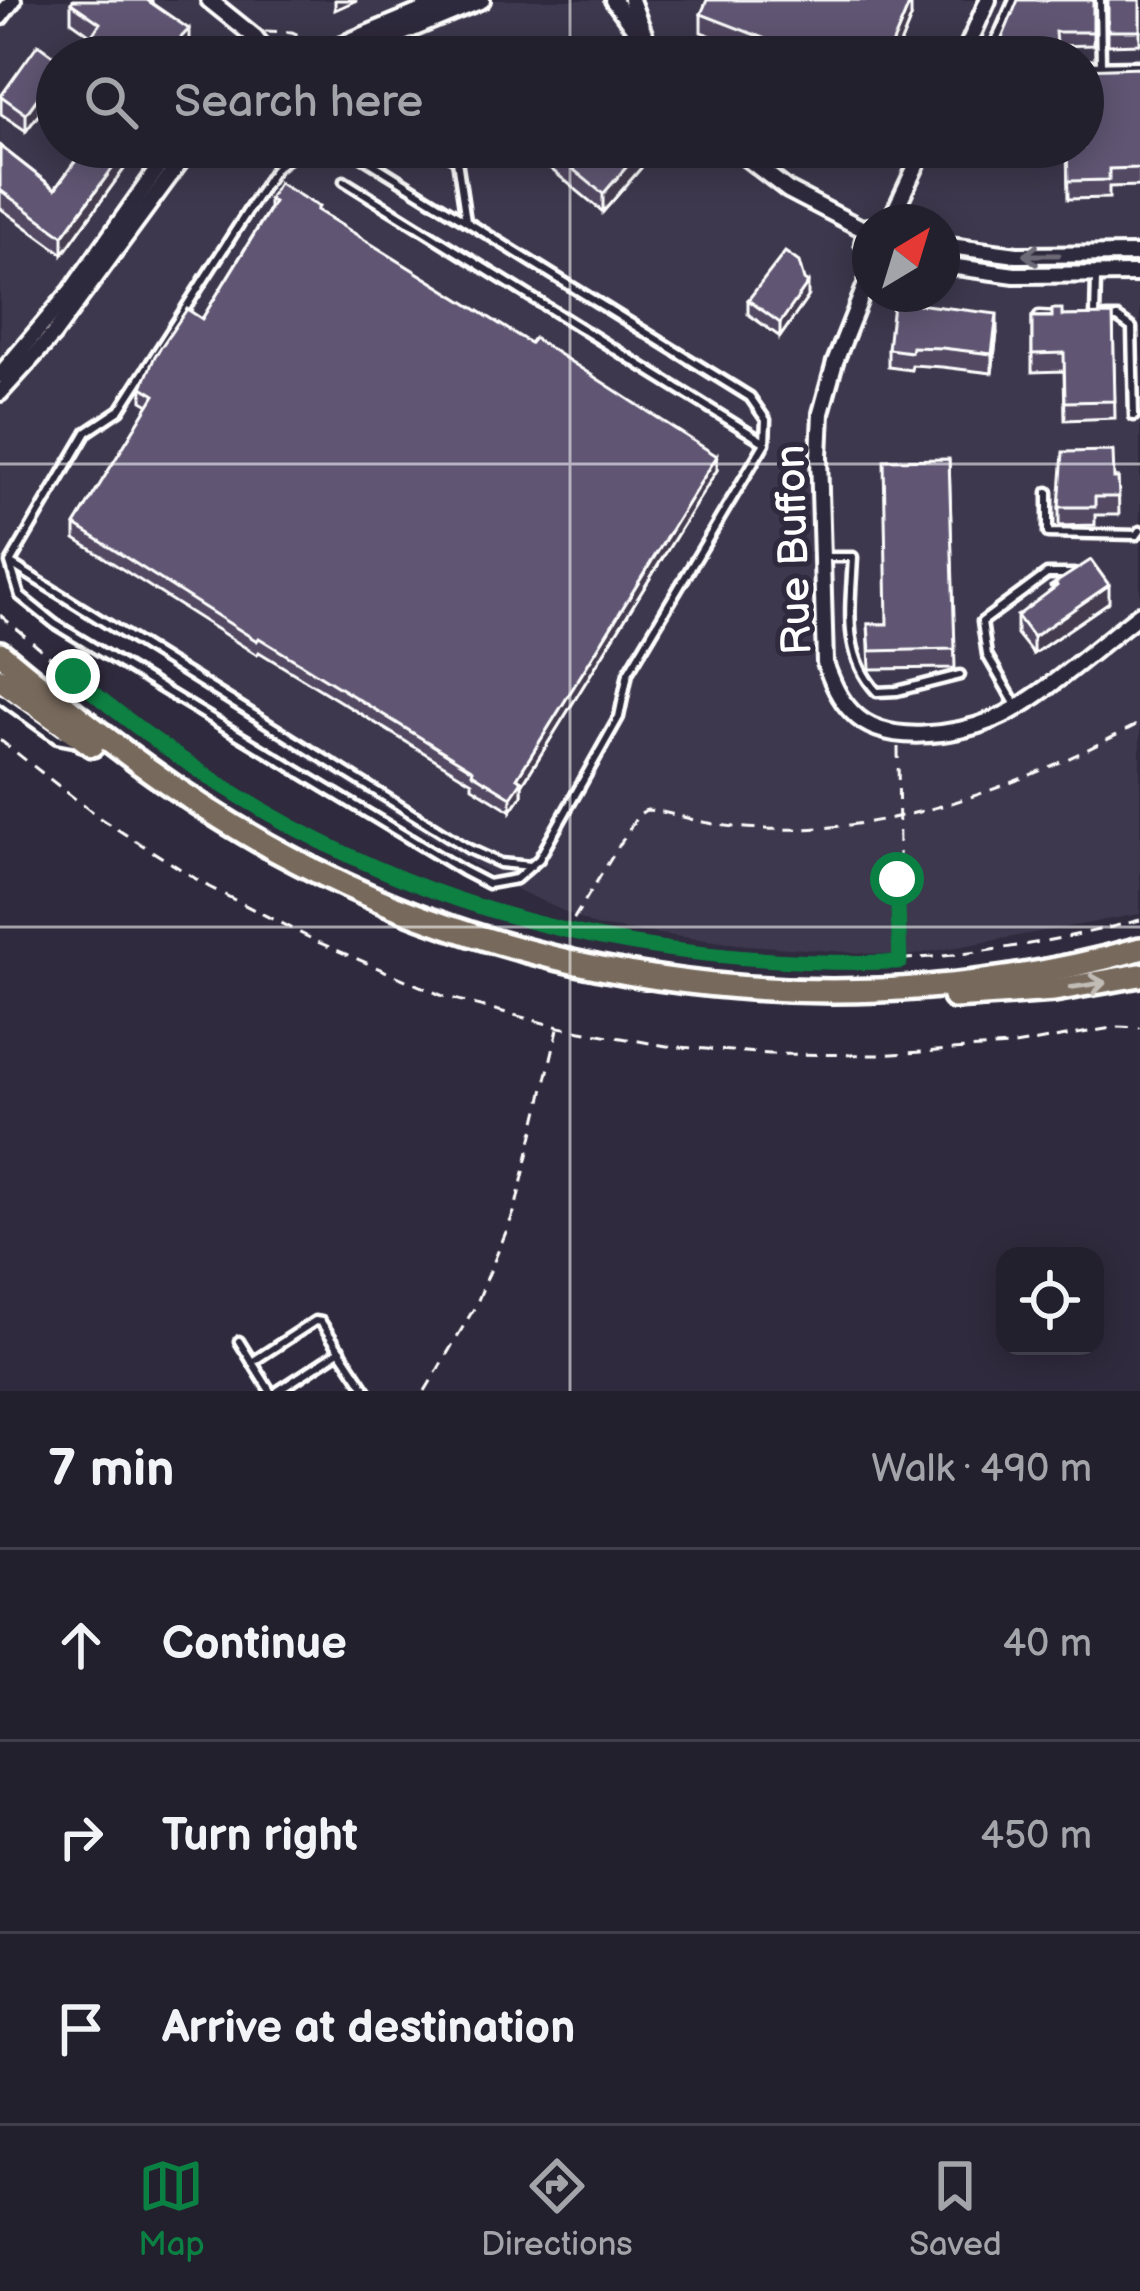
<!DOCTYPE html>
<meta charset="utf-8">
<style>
body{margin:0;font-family:"Balsamiq Sans",sans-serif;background:#2f2d3a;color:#f1f3f6}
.controls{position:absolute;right:36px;bottom:36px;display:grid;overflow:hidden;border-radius:24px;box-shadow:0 6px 30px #0003}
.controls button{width:108px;height:108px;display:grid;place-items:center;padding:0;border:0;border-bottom:3px solid #403e4a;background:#23202e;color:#f1f3f6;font:60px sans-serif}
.compass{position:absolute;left:852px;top:204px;width:108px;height:108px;border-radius:50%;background:#23202e;box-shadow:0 6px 30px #0003;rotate:38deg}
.stop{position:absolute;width:36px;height:36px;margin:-27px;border:9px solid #0b8043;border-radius:50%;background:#fff}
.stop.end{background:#0b8043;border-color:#fff;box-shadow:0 3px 12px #0008}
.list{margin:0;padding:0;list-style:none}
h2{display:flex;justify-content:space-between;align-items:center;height:156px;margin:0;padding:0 48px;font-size:51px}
h2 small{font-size:39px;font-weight:400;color:#a3a3aa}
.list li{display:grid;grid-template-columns:78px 1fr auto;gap:36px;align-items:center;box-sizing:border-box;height:192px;padding:0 48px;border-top:3px solid #403e4a}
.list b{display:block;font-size:45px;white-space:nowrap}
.list em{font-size:39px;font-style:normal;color:#a3a3aa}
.icon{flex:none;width:66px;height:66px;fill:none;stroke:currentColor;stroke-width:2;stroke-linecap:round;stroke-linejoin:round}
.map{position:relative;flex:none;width:1140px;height:1391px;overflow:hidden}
.search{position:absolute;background:#23202e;box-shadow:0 6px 30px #0003;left:36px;right:36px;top:36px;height:132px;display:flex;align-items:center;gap:30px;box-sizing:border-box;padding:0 42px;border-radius:66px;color:#a3a3aa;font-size:45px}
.sheet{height:732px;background:#23202e}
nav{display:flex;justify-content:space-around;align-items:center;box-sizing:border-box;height:168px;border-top:3px solid #403e4a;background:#23202e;font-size:33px;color:#a3a3aa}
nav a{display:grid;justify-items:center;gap:6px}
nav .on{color:#0b8043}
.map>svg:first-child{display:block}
</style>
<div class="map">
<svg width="1140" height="1391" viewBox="0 0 1140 1391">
<rect width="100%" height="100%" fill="#2f2a3d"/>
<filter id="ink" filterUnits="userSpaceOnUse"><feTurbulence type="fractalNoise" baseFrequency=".00833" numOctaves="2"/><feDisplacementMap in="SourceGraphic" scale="24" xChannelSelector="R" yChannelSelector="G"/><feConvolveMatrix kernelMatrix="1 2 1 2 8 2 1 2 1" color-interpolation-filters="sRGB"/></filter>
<g filter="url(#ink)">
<path fill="#3e374d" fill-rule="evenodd" d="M0,0H1140V914L907,956L746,945L595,926L503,883L0,564ZM57,57H1083V147H57ZM870,222H942V294H870Z"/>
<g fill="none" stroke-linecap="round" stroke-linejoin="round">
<g stroke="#fff" stroke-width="15">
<g id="service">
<polyline points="1100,0 1101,66"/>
<polyline points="989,57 1014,0"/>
<polyline points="1083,66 1140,65"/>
<polyline points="303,147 276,167 120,410 87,432 10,563 20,596 55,624 463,871 488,884 516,879 539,859 619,717 628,673 765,443 766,420 750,397 346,147"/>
<polyline points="436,147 457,160 466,221"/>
<polyline points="344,181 764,442"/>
<polyline points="1039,316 1057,317"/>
<polyline points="1095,317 1096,278"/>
<polyline points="1106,318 1118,318 1132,328 1134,416"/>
<polyline points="1048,492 1048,533 1137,535 1140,531"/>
<path d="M822,557H853C851,605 841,654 877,692L897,691L960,675"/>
<polyline points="13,565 469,849 500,863 531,866"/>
<polyline points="0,698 57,739 73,742"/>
<polyline points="1017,707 987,655 982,622 1047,574 1074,574"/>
<polyline points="239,1341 270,1391"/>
<polyline points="252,1362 315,1321 321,1322 367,1391"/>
<polyline points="278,1391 341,1350"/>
</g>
</g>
<g stroke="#fff" stroke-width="22">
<g id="minor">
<polyline points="209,0 255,37 269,55"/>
<polyline points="613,0 655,57"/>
<polyline points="631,0 645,36"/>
<polyline points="0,17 13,0"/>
<polyline points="301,57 326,51 448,0"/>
<polyline points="345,57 482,0"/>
<polyline points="963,57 988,0"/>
<polyline points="732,147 788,190 865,230"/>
<polyline points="891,219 925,147"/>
<polyline points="867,227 863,243 870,255"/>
<polyline points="942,245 1017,255 1140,254"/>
<polyline points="942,265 1015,275 1140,274"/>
<path d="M870,274L835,362L821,413L819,456L825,663C832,681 838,698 852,712C884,747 956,735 995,719C1037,702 1101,643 1140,614"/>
<polyline points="0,375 71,291 173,147"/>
<polyline points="0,393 53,335 191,147"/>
</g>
</g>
<g stroke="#fff" stroke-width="30">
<g id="primary">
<path d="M0,653C94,731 189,806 298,862C552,995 864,1027 1140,949"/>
<polyline points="0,679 92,745"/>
<polyline points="954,997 1054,990 1140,975"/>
</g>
</g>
<g stroke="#fff" stroke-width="3" stroke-dasharray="12 9" stroke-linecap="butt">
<polyline points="265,31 292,32 313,41"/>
<polyline points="236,57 243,47"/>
<path d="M0,615L145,737L267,816L384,873L565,933L638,815L646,810C668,811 688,820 709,823C727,827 746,828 764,829C898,834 1024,784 1140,723"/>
<polyline points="0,740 101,819 209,887 318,942 443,996 559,1027 667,1046 770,1054 879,1055 1009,1046 1117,1027 1140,1028"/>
<polyline points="898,747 900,959"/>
<path d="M567,933C773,974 935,972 1140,920"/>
<polyline points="425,1391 476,1305 515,1210 558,1029"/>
</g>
<use href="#service" stroke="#2f2a3d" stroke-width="6"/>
<use href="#minor" stroke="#2f2a3d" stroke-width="14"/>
<use href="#primary" stroke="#77695c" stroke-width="21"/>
</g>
<g fill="#534a63" stroke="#fff" stroke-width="3">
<polygon points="152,0 152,3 189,47 180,57 123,57 121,55 119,57 97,57 92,54 92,36 71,21 71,3"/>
<polygon points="1093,0 1093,45 1056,46 1056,57 999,57 999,46"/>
<polygon points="1108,0 1140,0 1140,44 1108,45"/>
<polygon points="701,14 911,18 895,57 765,57 701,32"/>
<polygon points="57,58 57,129 39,114 26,131 1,114 1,96"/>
<polygon points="1140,67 1140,186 1109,187 1109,198 1068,199 1067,147"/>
<polygon points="0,146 55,189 85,147 140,147 63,254 0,208"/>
<polygon points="524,147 638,147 641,168 603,212"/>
<polygon points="269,199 319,211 717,470 522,785 522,795 511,811 472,787 472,782 259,652 257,655 75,539 75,525 149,405 142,401 142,387 202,319 269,209"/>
<polygon points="808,297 780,337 748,314 748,300"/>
<polygon points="918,304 997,333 992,373 942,367 912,365 911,370 888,367 888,349"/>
<polygon points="1113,315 1115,418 1065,420 1064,371 1032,372 1032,317"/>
<polygon points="949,459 955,668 870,669 868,624 887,624"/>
<polygon points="1114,478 1118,478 1119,515 1095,515 1095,525 1059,526 1059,507"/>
<polygon points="1109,602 1033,654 1017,634 1017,616"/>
</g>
<g fill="#443c50" stroke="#fff" stroke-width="3">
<polygon points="335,0 357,0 335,10"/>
<polygon points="911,0 911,18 895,57 887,57"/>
<polygon points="189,29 189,47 180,57 169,57 169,50"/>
<polygon points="121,37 121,55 119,57 112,57 112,49"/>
<polygon points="39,96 39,114 26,131 26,114"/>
<polygon points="128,147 140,147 63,254 63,236"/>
<polygon points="641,150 641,168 603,212 603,194"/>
<polygon points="808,283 808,297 780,337 780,323"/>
<polygon points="997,314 997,333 992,373 992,354"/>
<polygon points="717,456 717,470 522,785 522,795 511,811 511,797 517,778"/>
<polygon points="1109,585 1109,602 1033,654 1033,637"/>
</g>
<g fill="#615673" stroke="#fff" stroke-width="3">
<polygon points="73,0 147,0 189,29 169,50 161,45 153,57 121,37 112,49 92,35 100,23 71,3"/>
<polygon points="707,0 911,0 887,57 812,57 701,14"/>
<polygon points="1018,0 1093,0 1093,32 1055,32 1056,44 999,46"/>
<rect x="1108" y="0" width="32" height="31"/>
<polygon points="505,35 531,57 486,57"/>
<polygon points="38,44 57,58 57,111 39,96 26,114 1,96"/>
<polygon points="1140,67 1140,168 1109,169 1109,180 1068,181 1067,147 1083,147 1083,69"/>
<polygon points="0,146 55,189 86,147 128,147 63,236 0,190"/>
<polygon points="546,147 638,147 641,150 603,194"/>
<polygon points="279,183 319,207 317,210 530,343 534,338 717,456 517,778 522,781 511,797 472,773 473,770 259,638 257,641 75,525 155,395 142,387 155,356 187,309 202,319 274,202 269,199"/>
<polygon points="785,252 799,262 804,280 808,283 780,323 748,300"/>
<polygon points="894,295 918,298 917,304 997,314 992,354 942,348 912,347 911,352 888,349"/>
<polygon points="1052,309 1062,309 1062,316 1113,315 1115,401 1065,402 1064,353 1032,354 1032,317 1052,317"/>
<polygon points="1113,451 1114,478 1118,478 1119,497 1095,497 1095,507 1059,507 1063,452"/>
<polygon points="949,459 955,649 870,651 868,624 887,624 884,460"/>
<polygon points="1091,560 1109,585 1033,637 1017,616 1058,585 1049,587"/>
</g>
<defs><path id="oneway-shaft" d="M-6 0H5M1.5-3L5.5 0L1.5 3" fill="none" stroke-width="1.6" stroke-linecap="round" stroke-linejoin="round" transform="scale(3)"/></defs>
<use stroke="#6d6a77" href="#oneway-shaft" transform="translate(1041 255) rotate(-180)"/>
<use stroke="#c2bcb6" href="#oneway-shaft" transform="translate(1088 985) rotate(-8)"/>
</g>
<g fill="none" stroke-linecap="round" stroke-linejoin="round" filter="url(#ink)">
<path stroke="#0b8043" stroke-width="15" d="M73,676C319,883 579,970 900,962L897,879"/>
</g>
<path fill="none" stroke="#fff" stroke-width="3" stroke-opacity="0.55" d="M570,0V57M570,147V1391M0,464H1140M0,927H1140"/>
<g text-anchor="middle" stroke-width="10" stroke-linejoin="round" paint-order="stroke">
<g font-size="42" fill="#fff" stroke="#2f2a3d">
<text transform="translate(792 550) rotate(-92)" y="15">Rue Buffon</text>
</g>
</g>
</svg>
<div class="controls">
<button><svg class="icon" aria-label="locate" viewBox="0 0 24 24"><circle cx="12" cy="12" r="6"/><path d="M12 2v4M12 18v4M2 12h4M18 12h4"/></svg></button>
</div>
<svg class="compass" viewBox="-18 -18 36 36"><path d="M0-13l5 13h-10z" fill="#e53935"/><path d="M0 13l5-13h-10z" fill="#a3a3aa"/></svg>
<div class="stop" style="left:897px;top:879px"></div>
<div class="stop end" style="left:73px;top:676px"></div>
<div class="search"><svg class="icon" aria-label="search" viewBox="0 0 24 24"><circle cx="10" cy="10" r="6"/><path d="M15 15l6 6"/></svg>Search here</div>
</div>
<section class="sheet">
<h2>7 min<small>Walk · 490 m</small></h2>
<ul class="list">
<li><svg class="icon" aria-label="ahead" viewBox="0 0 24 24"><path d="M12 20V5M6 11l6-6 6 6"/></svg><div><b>Continue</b></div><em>40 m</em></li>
<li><svg class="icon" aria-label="right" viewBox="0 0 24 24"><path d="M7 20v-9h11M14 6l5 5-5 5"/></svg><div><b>Turn right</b></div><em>450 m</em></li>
<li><svg class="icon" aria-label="arrive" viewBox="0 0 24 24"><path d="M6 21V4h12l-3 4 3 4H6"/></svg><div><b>Arrive at destination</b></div></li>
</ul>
</section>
<nav>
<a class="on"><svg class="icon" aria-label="map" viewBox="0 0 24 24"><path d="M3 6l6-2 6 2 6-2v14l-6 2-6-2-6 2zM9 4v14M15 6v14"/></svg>Map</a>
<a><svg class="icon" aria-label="directions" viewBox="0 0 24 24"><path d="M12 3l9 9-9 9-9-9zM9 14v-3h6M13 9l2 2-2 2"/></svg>Directions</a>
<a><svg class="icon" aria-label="saved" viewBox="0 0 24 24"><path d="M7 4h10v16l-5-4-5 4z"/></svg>Saved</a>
</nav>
